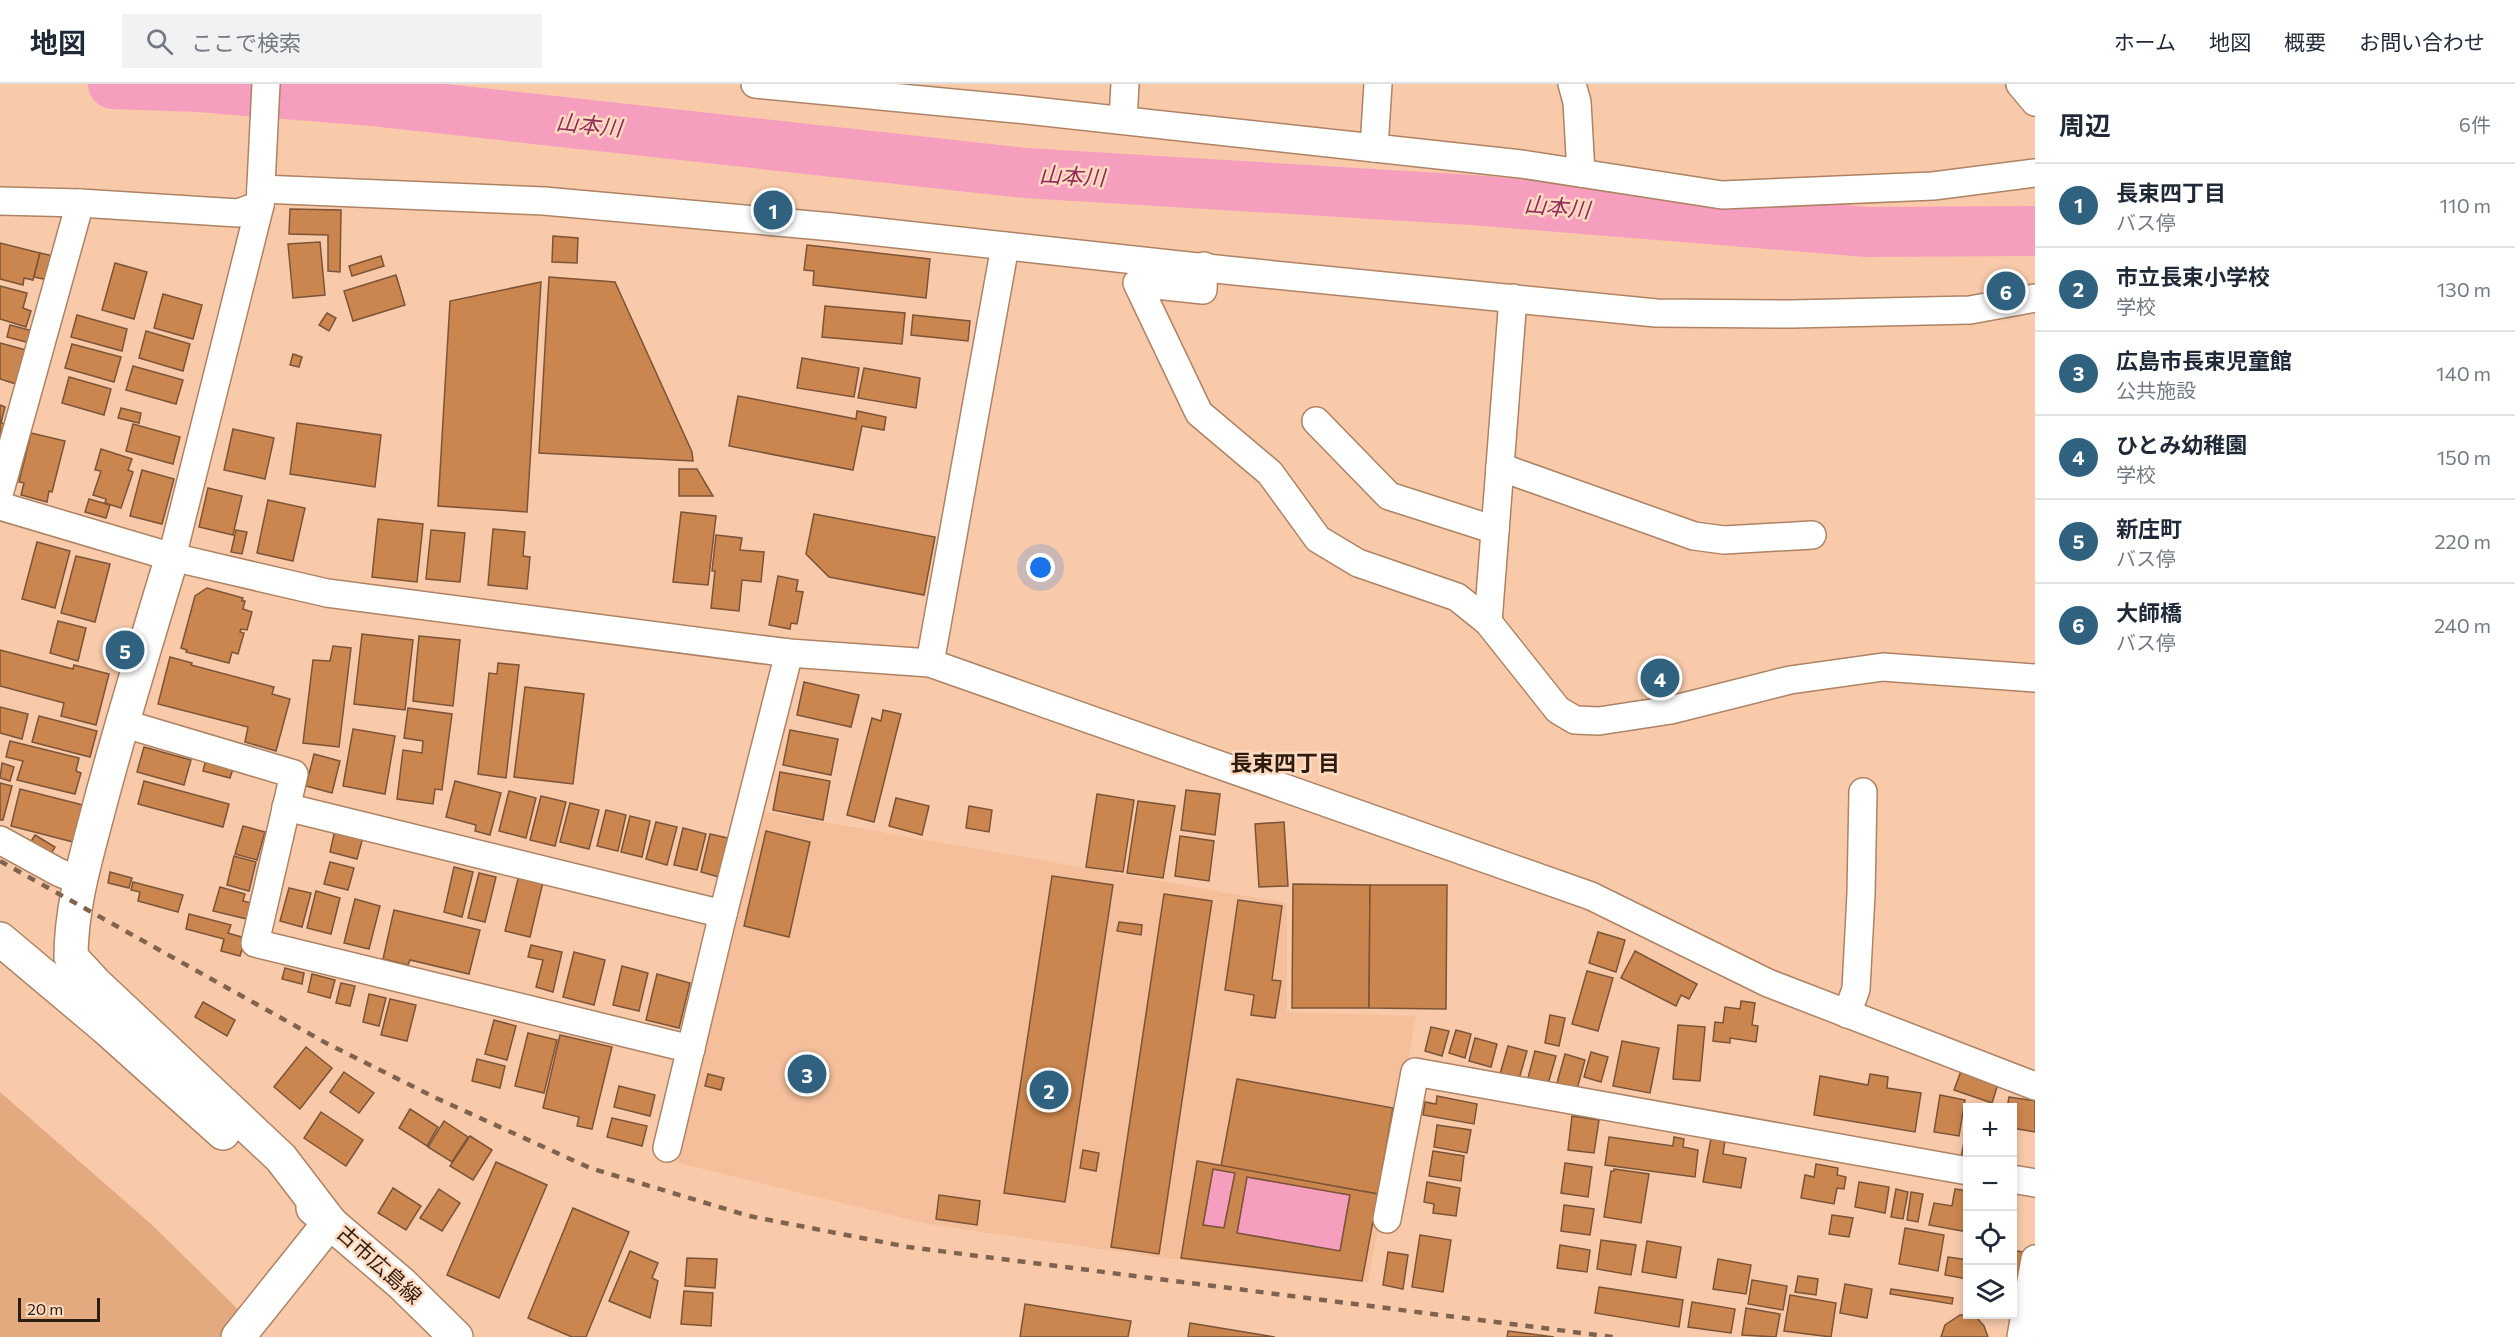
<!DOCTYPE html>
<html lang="ja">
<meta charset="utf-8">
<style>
body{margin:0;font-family:Commissioner,"Noto Sans JP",sans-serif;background:#f2f2f3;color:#1f2937}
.controls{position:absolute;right:18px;bottom:18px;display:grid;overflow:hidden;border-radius:0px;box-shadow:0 3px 9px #0003}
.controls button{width:54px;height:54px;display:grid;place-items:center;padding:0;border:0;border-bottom:2px solid #e0e1e3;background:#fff;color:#1f2937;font:30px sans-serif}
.scale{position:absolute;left:18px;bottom:15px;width:82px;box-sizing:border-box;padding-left:6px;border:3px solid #2d1d10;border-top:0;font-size:16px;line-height:21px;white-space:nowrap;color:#2d1d10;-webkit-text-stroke:4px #ffdac0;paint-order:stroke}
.you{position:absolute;left:1041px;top:484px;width:21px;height:21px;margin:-15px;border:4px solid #fff;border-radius:50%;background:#1a73e8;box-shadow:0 0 0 9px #1a73e833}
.badge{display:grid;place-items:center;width:39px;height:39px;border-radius:50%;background:#306280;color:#fff;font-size:20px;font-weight:700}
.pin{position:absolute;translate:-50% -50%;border:3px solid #fff;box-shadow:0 2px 6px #0006}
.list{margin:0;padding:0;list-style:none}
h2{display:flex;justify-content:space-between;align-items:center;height:78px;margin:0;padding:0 24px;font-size:26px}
h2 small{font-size:20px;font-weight:400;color:#747a83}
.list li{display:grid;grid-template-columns:39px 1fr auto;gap:18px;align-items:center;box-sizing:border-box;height:84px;padding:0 24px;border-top:2px solid #e0e1e3}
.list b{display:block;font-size:22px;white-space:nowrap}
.list p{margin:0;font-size:20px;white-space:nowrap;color:#747a83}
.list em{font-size:20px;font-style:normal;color:#747a83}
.icon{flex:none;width:33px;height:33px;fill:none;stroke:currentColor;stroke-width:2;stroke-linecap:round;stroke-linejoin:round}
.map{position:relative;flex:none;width:2035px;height:1253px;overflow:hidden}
header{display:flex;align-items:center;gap:36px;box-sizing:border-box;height:84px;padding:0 30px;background:#fff;border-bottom:2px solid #e0e1e3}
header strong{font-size:28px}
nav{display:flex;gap:33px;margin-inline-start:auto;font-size:21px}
.search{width:420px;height:54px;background:#f2f2f3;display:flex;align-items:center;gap:15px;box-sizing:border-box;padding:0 21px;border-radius:0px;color:#747a83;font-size:22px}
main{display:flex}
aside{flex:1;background:#fff}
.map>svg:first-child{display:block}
</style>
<header>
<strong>地図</strong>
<div class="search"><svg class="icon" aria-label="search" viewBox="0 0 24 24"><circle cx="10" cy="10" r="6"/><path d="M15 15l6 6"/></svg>ここで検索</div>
<nav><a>ホーム</a><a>地図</a><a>概要</a><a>お問い合わせ</a></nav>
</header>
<main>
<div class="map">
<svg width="2035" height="1253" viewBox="0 0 2035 1253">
<rect width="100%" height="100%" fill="#f8caaa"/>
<polygon fill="#f4bf9a" points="760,727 1287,819 1287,928 1416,932 1368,1199 1171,1175 933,1141 678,1079"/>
<polygon fill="#e3aa80" points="0,1008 151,1140 244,1231 227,1253 0,1253"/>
<g fill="#f69ebd" stroke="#ba7789" stroke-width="1.5">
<polygon points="1213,1085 1235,1089 1224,1144 1203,1141"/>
<polygon points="1247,1093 1350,1111 1340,1167 1237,1149"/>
</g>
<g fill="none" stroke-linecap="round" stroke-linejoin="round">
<polyline stroke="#f69ebd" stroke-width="50" points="113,0 200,3 372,17 1025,89 1472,116 1867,148 2035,147"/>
</g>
<g fill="#cb854f" stroke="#7b5437" stroke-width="1.5" fill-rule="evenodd">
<polygon points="290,125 341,126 340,188 328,187 328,151 289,150"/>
<polygon points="553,152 578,154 577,179 552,178"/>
<polygon points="320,158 325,211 293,214 288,160"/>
<polygon points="0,159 40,169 33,196 24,194 23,201 0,195"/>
<polygon points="807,161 930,175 926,214 813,201 814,187 804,186"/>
<polygon points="40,169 58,173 52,197 34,193"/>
<polygon points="381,172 384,182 352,192 349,182"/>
<polygon points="115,179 147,188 134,235 102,226"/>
<polygon points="396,191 405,221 353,237 344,207"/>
<polygon points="549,193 615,198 692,368 693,377 539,369"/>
<polygon points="541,198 527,428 438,422 450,217"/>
<polygon points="0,202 27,209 23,224 31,227 26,243 0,235"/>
<polygon points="163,210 202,221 193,255 154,244"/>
<polygon points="825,222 905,229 902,260 822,253"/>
<polygon points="327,229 336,234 329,247 319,241"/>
<polygon points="77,231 127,245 122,267 71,253"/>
<polygon points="913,231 970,237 968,257 911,251"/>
<polygon points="10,241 33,247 30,259 7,253"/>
<polygon points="146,247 190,260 183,287 139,274"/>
<polygon points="0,259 26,266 16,300 0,295"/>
<polygon points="72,260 121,273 114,298 65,284"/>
<polygon points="293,270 302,273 299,283 290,281"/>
<polygon points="802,274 859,284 854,313 797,304"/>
<polygon points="133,282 183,296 176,320 126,306"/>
<polygon points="864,284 920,294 916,324 858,314"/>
<polygon points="69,293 111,305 104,331 62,319"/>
<polygon points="738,312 856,335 857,327 886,333 884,346 862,342 853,386 729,362"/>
<polygon points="0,321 5,323 1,339 10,341 0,371"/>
<polygon points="121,324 141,329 139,339 118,334"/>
<polygon points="297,339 381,351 375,403 290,390"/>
<polygon points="133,340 180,353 173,380 126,367"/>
<polygon points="233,345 274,354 265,395 224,386"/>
<polygon points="31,349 65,357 52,408 49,407 47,418 21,411 24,399 19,398"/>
<polygon points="101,365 132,375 128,386 133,388 121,424 105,419 106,415 93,411 101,387 95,386"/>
<polygon points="679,385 697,385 713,412 679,412"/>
<polygon points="142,386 174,395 162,440 130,432"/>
<polygon points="208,404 242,412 233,451 199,443"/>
<polygon points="89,415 110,421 106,434 85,428"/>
<polygon points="268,416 305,424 293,477 257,469"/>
<polygon points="681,428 716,432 708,501 673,498"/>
<polygon points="814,430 935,453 924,511 829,493 806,470"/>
<polygon points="378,435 423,440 417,498 372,493"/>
<polygon points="493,445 525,448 523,472 530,473 527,505 488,501"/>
<polygon points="236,446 247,448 242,470 231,468"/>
<polygon points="431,446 465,449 460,498 426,495"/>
<polygon points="716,451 742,454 740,466 764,468 761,498 742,496 739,527 711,524 715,487 712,487"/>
<polygon points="37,458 70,467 55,524 22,515"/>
<polygon points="76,472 110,480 95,538 61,529"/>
<polygon points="778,492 798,496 796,507 803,508 797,540 791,539 790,545 769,541"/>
<polygon points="207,504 243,514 242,517 245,517 243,525 252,528 247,546 241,545 240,548 244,549 238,570 232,568 229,579 186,568 187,566 181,564 195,512"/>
<polygon points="58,537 86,544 78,577 50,569"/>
<polygon points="362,550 413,556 405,626 354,620"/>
<polygon points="419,552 460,556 453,622 413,617"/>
<polygon points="333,562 351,564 339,663 303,659 313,576 330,577"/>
<polygon points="0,566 73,585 74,581 109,590 96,641 61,632 64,619 0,602"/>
<polygon points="170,573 192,579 191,581 274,603 272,610 290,615 276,667 245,658 248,643 158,620"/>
<polygon points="498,579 519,581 506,694 478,690 489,589 497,590"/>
<polygon points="804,598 859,611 851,643 797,631"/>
<polygon points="525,603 584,610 573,700 514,693"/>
<polygon points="0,623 28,630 22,655 0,649"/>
<polygon points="408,624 452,630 442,706 435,705 433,720 397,715 403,666 422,669 423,657 404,654"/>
<polygon points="883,626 901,630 874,738 847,731 872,634 881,637"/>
<polygon points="39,632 97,647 90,673 32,658"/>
<polygon points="353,645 395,652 385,710 343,702"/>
<polygon points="790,646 838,655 831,691 783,681"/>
<polygon points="10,657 79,674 76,687 81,689 75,710 17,696 23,677 6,673"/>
<polygon points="144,663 191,676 184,701 137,688"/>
<polygon points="314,670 340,677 332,709 306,702"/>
<polygon points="206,675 234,682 230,694 203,687"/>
<polygon points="2,679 14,683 10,697 0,694"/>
<polygon points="780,688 830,697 823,736 773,726"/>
<polygon points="144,697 229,720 223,743 138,720"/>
<polygon points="455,697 501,709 490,751 475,747 476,741 446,733"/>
<polygon points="0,699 12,702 3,736 0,736"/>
<polygon points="20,705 83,721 73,758 11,742"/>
<polygon points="1186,706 1220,710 1215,751 1181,746"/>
<polygon points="509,707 536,714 526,754 499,747"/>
<polygon points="1097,710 1134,716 1123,788 1086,783"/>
<polygon points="541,712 566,718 555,762 530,756"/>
<polygon points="896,714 929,722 922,751 889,742"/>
<polygon points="1138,717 1175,722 1163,794 1127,789"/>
<polygon points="570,719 599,726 589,765 560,758"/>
<polygon points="969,722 992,726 989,748 966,744"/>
<polygon points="606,726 626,731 618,767 597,762"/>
<polygon points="630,732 650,737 642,773 621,768"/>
<polygon points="656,738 677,743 667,781 646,775"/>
<polygon points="1284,738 1288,802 1259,803 1255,740"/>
<polygon points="243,742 265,748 257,776 235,770"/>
<polygon points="683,744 706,750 697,786 674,781"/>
<polygon points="335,746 363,753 357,775 330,768"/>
<polygon points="766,747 810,758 789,853 744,842"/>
<polygon points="710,750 728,754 719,793 701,788"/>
<polygon points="35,751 55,763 51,770 30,759"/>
<polygon points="1180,752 1214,757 1209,797 1175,792"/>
<polygon points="234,772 256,778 249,807 227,801"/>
<polygon points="330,778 354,784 348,806 324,800"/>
<polygon points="454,783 473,788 462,833 444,828"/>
<polygon points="110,788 132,794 129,804 108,799"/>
<polygon points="479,789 496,793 485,838 468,834"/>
<polygon points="519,791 543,798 530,853 505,847"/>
<polygon points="1052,792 1113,801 1065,1118 1004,1109"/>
<polygon points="133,798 183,811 178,828 138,817 140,808 131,806"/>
<polygon points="1293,800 1370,801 1369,924 1292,924"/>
<polygon points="1370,801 1447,801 1446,925 1369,924"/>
<polygon points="220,803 245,810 243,817 251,819 247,835 213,827"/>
<polygon points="289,804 311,809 302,843 280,837"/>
<polygon points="316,807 340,814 331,850 307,844"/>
<polygon points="1164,810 1212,817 1159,1170 1111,1163"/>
<polygon points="355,815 380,822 369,865 344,859"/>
<polygon points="1238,816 1282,822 1272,896 1281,897 1275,934 1251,931 1254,911 1225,906"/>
<polygon points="394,826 480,846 469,890 410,876 408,881 383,875"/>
<polygon points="189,830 231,841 228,849 245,854 240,872 221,867 224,855 186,845"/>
<polygon points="1119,838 1142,841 1141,851 1117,847"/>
<polygon points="1598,848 1625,856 1616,888 1589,879"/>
<polygon points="531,861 562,868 553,908 536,903 543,876 528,873"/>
<polygon points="1635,867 1697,900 1689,915 1681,911 1676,922 1621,894"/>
<polygon points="574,868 605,876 594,921 563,913"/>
<polygon points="622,882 648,889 639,927 613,921"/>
<polygon points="285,884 304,889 302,900 282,895"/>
<polygon points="1587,887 1613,894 1598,947 1572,940"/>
<polygon points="312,890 335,896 330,914 308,908"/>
<polygon points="657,890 690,899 679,944 646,936"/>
<polygon points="341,899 355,902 350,922 336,919"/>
<polygon points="369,910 386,914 379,942 363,938"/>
<polygon points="390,915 416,921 407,957 381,951"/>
<polygon points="1741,917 1755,919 1752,941 1758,942 1756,958 1730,954 1730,959 1713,957 1715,938 1723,939 1725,923 1740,925"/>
<polygon points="203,918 235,936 227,952 195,933"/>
<polygon points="1550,931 1565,934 1559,962 1545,959"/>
<polygon points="494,936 516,942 507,976 485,970"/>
<polygon points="1678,941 1705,943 1700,997 1673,995"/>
<polygon points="1431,943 1449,947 1442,972 1425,967"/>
<polygon points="1456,946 1471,950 1465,974 1449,969"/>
<polygon points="528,949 557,956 544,1009 515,1002"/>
<polygon points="560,951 612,963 592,1045 577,1042 579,1033 543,1024"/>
<polygon points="1475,954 1497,960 1491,983 1469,977"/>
<polygon points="1622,957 1659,964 1650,1009 1613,1002"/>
<polygon points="1508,962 1527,967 1519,995 1500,990"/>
<polygon points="306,963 332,984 300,1025 274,1003"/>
<polygon points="1535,967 1556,972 1548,1000 1528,994"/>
<polygon points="1591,968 1608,973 1601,998 1584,993"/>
<polygon points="1565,970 1585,976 1577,1005 1557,999"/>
<polygon points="477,975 505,982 500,1004 472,997"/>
<polygon points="1961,987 1998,1000 1992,1019 1954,1006"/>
<polygon points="344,988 374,1009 359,1029 330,1008"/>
<polygon points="708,990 724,994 721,1006 705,1002"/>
<polygon points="1870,990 1888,993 1887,1004 1921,1009 1915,1048 1814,1031 1820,992 1868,1001"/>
<polygon points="1237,995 1393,1024 1378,1110 1221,1082"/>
<polygon points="619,1002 655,1011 650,1032 614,1023"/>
<polygon points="1940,1011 1965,1016 1959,1052 1934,1048"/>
<polygon points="1437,1012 1477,1020 1474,1040 1423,1031 1425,1018 1436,1020"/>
<polygon points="2009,1013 2035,1017 2035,1048 2012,1044 2012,1024 2007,1024"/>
<polygon points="410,1025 438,1043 427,1062 399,1044"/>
<polygon points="321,1028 363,1056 346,1082 304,1054"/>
<polygon points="1572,1032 1599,1036 1594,1069 1568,1066"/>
<polygon points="612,1034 647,1042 642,1062 607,1053"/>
<polygon points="1968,1036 1968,1075 1961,1074"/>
<polygon points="444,1037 468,1053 452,1078 428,1063"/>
<polygon points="1437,1041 1471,1046 1467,1069 1434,1063"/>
<polygon points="470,1052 492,1066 473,1096 450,1082"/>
<polygon points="1609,1053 1673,1062 1674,1053 1684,1055 1683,1063 1698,1066 1695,1093 1605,1081"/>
<polygon points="1711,1054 1725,1057 1723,1070 1746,1074 1741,1104 1703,1098"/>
<polygon points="1083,1066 1099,1069 1096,1087 1080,1084"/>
<polygon points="1433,1067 1464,1072 1461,1097 1429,1092"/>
<path d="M1197,1077L1378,1110L1362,1197L1181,1174ZM1213,1085L1235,1089L1224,1144L1203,1141ZM1247,1093L1350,1111L1340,1167L1237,1149Z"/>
<polygon points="496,1078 547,1101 499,1214 447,1191"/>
<polygon points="1565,1079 1592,1083 1588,1113 1561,1109"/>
<polygon points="1816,1080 1838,1084 1837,1091 1846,1093 1844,1105 1837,1104 1834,1120 1801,1114 1805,1091 1814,1093"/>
<polygon points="1614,1085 1649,1090 1641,1139 1604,1133 1611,1087 1614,1087"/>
<polygon points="1427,1098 1460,1104 1456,1132 1433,1129 1434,1120 1424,1118"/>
<polygon points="1859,1098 1889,1103 1885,1129 1855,1123"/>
<polygon points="393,1104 421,1122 406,1146 378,1129"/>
<polygon points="439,1105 460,1119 442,1147 420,1134"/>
<polygon points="1896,1105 1908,1108 1903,1135 1891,1133"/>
<polygon points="1955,1105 1968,1107 1968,1148 1929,1141 1934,1119 1952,1122"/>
<polygon points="1911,1108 1923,1110 1918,1138 1907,1136"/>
<polygon points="939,1111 980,1117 977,1141 936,1135"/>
<polygon points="1564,1121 1594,1125 1590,1151 1561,1147"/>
<polygon points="573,1124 629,1148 586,1253 572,1253 528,1234"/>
<polygon points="1832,1131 1853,1134 1849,1153 1829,1150"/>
<polygon points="1905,1144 1944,1151 1938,1187 1899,1180"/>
<polygon points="1420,1151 1451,1156 1443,1208 1412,1203"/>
<polygon points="1601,1156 1636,1161 1631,1191 1597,1185"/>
<polygon points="1647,1157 1681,1163 1676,1194 1642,1188"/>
<polygon points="1560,1161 1590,1166 1587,1188 1557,1184"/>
<polygon points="2012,1166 2023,1168 2017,1203 2012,1202"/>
<polygon points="630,1167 658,1179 652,1194 658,1197 650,1234 609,1217"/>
<polygon points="1388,1168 1408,1171 1403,1205 1383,1201"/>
<polygon points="1948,1173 1968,1176 1968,1195 1945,1191"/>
<polygon points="687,1174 717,1175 715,1204 685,1202"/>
<polygon points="1718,1175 1751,1181 1746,1210 1713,1205"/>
<polygon points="1798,1192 1818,1195 1816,1211 1795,1208"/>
<polygon points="1752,1196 1787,1202 1783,1226 1748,1220"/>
<polygon points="1845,1200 1872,1205 1867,1234 1840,1229"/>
<polygon points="1599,1203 1683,1216 1679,1243 1595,1229"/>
<polygon points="1891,1205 1953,1214 1952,1220 1890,1210"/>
<polygon points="684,1207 713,1209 711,1242 681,1240"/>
<polygon points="1790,1211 1836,1219 1831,1253 1784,1247"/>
<polygon points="1692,1218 1735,1225 1731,1249 1688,1243"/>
<polygon points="1025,1220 1131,1237 1128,1253 1020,1253"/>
<polygon points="1746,1224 1780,1230 1776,1253 1742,1251"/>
<polygon points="1960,1231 1969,1231 1978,1235 1984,1242 1988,1253 1941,1253 1945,1241"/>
<polygon points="1190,1239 1275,1253 1188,1253"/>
<polygon points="1508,1247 1554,1253 1507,1253"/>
</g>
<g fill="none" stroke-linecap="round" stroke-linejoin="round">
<g stroke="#ad8364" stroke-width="30">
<g id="street">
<polyline points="755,0 1016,25 1521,80 1722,111 1933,102 2035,89"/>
<polyline points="1572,0 1577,18 1581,89"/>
<polyline points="2020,0 2035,18"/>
<polyline points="1123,36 1125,0"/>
<polyline points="1374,64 1378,0"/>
<polyline points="261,105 544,117 833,143 1235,187 1656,229 1792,230 1970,226 2035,214"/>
<polyline points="0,117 80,119 238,129 260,121"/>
<polyline points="1204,182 1203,206 1137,199 1199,329 1270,389 1318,455 1358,479 1457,513 1488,538 1558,626 1575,636 1599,637 1671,626 1790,596 1883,583 2035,594"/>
<polyline points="1316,337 1389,412 1495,446"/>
<polyline points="1500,383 1694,452 1724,456 1812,451"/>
<polyline points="0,407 80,119"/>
<polyline points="0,422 172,473 327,509 789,569 930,579 1591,812 1768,899 2035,1002"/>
<polyline points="172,473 260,121 266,0"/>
<polyline points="1488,538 1513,214"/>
<polyline points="930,579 1005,162"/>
<polyline points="122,639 294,690 255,859 691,965"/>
<polyline points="286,723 723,830"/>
<polyline points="0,756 58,788 80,797"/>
<polyline points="1847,930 1856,905 1861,810 1863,708"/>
<polyline points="667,1064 723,830 789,569"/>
<polyline points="2012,1095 2035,1099"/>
<polyline points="1387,1135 1415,988 1968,1087"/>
<polyline points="2021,1253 2035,1175"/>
</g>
</g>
<g stroke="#ad8364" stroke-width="36">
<g id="secondary">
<path d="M172,473C147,555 122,637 100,720C87,770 71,821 71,873L95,899L281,1074L330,1138"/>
<polyline points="0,855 106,944 223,1049"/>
<polyline points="313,1124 402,1200 456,1253"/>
<polyline points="238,1253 330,1138"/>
</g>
</g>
<use href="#street" stroke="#fff" stroke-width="27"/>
<use href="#secondary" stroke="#fff" stroke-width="33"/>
<polyline stroke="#7f634e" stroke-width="4.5" stroke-dasharray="8 8" stroke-linecap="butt" points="0,777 326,959 436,1014 590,1084 749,1132 908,1163 1613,1253"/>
</g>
<g text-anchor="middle" stroke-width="5" stroke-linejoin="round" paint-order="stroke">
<g font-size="21" fill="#2d1d10" stroke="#ffdac0">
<text transform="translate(379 1181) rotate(42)" y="7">古市広島線</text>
</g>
<g font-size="22" font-style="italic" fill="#902c59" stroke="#ffdac0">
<text transform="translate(589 41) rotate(6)" y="8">山本川</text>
<text transform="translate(1072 92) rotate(3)" y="8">山本川</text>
<text transform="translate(1557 123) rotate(5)" y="8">山本川</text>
</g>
<g font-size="22" font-weight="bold" fill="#2d1d10" stroke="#ffdac0">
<text x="1285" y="687">長束四丁目</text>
</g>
</g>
</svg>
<div class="controls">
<button>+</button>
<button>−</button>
<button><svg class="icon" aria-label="locate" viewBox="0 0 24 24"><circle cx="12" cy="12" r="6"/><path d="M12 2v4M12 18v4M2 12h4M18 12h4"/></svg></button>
<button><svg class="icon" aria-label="layers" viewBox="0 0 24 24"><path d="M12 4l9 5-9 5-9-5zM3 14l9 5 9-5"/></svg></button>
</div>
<div class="scale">20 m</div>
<div class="you"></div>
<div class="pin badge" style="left:773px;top:126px">1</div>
<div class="pin badge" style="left:1049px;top:1006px">2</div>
<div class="pin badge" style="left:807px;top:990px">3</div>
<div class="pin badge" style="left:1660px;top:594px">4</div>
<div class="pin badge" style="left:125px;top:566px">5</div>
<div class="pin badge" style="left:2006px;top:207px">6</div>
</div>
<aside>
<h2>周辺<small>6件</small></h2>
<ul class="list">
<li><span class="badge">1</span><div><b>長束四丁目</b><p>バス停</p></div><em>110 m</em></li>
<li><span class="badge">2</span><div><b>市立長束小学校</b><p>学校</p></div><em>130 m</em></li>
<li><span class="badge">3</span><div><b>広島市長束児童館</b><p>公共施設</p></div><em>140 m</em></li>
<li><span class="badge">4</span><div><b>ひとみ幼稚園</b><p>学校</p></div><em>150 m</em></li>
<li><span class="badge">5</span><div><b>新庄町</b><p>バス停</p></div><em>220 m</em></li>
<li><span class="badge">6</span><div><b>大師橋</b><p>バス停</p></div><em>240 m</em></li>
</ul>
</aside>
</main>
